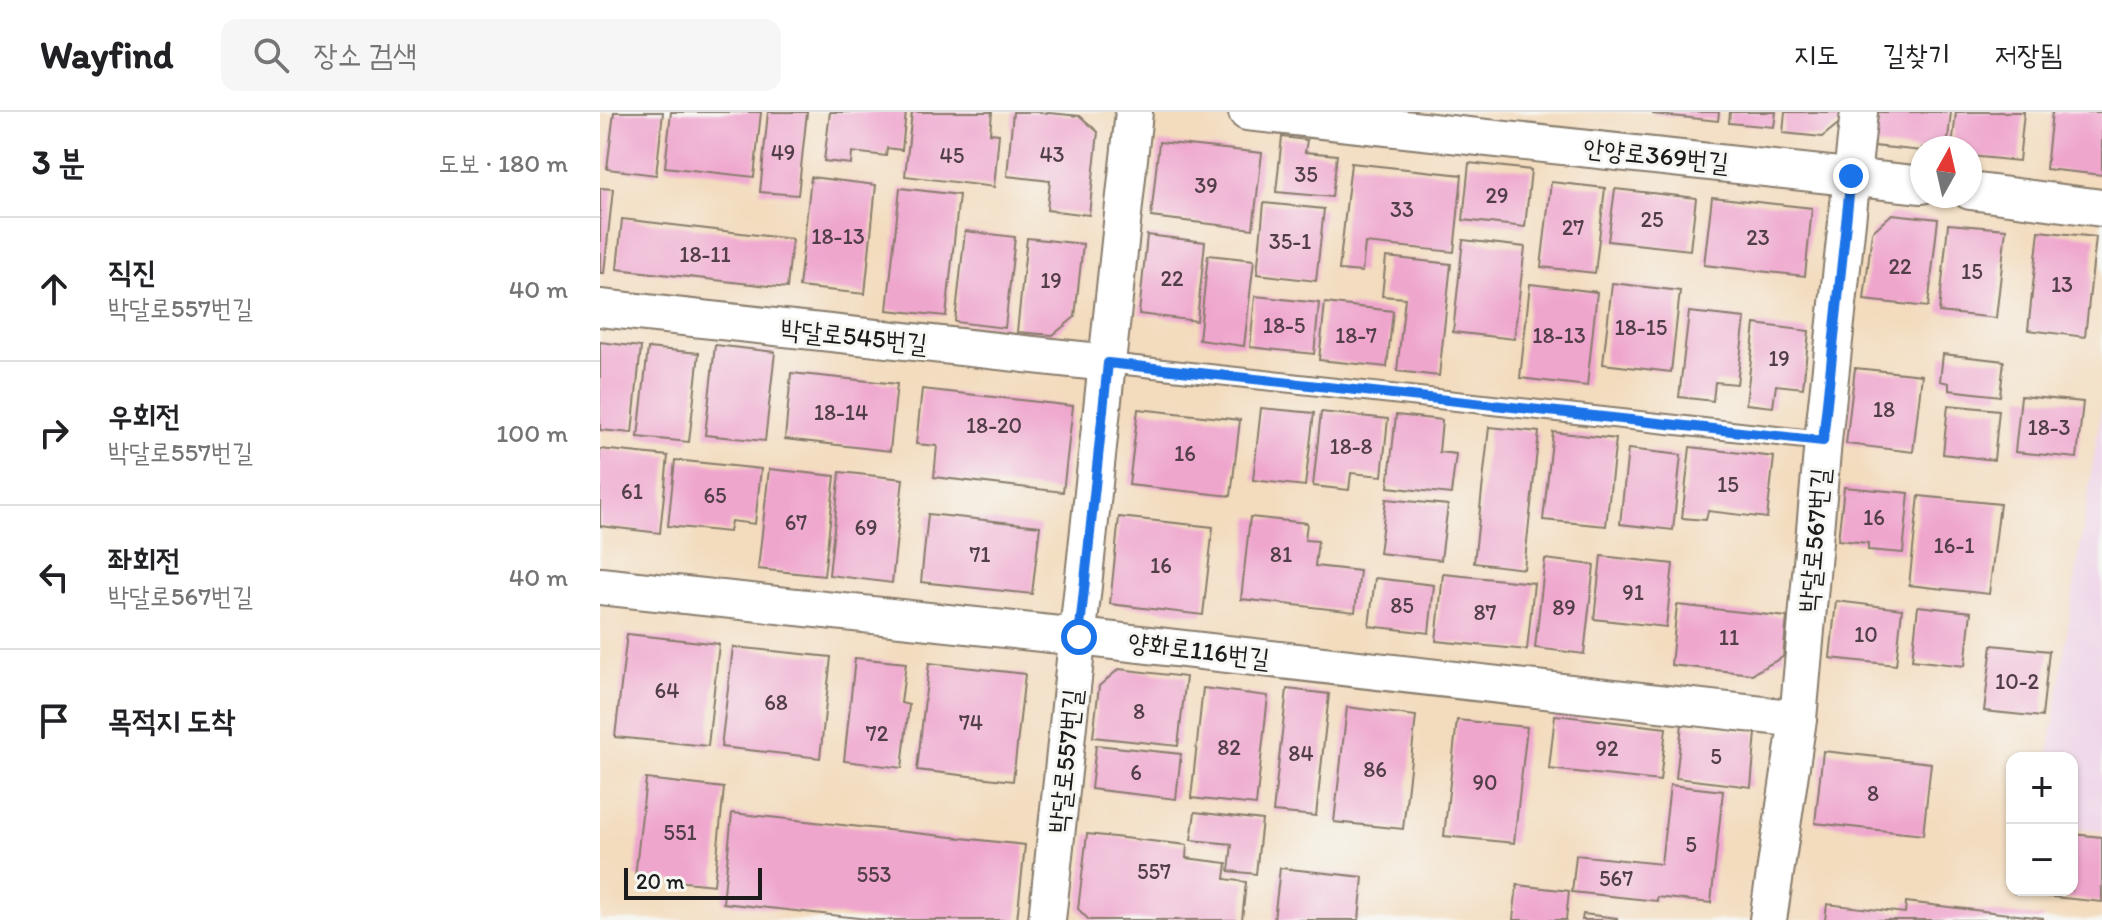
<!DOCTYPE html>
<html lang="ko">
<meta charset="utf-8">
<style>
body{margin:0;font-family:Itim,"Poor Story",sans-serif;background:#f6f6f6;color:#202124}
.controls{position:absolute;right:24px;bottom:24px;display:grid;overflow:hidden;border-radius:16px;box-shadow:0 2px 6px #0004}
.controls button{width:72px;height:72px;display:grid;place-items:center;padding:0;border:0;border-bottom:2px solid #e0e0e0;background:#fff;color:#202124;font:40px sans-serif}
.compass{position:absolute;left:1310px;top:24px;width:72px;height:72px;border-radius:50%;background:#fff;box-shadow:0 2px 6px #0004;rotate:8deg}
.scale{position:absolute;left:24px;bottom:20px;width:138px;box-sizing:border-box;padding-left:8px;border:4px solid #1c1c1c;border-top:0;font-size:22px;line-height:28px;white-space:nowrap;color:#1c1c1c;-webkit-text-stroke:6px #f6f6f2;paint-order:stroke}
.stop{position:absolute;width:24px;height:24px;margin:-18px;border:6px solid #1a73e8;border-radius:50%;background:#fff}
.stop.end{background:#1a73e8;border-color:#fff;box-shadow:0 2px 8px #0008}
.list{margin:0;padding:0;list-style:none}
h2{display:flex;justify-content:space-between;align-items:center;height:104px;margin:0;padding:0 32px;font-size:34px}
h2 small{font-size:26px;font-weight:400;color:#757577}
.list li{display:grid;grid-template-columns:52px 1fr auto;gap:24px;align-items:center;box-sizing:border-box;height:144px;padding:0 32px;border-top:2px solid #e0e0e0}
.list b{display:block;font-size:30px;white-space:nowrap}
.list p{margin:0;font-size:26px;white-space:nowrap;color:#757577}
.list em{font-size:26px;font-style:normal;color:#757577}
.icon{flex:none;width:44px;height:44px;fill:none;stroke:currentColor;stroke-width:2;stroke-linecap:round;stroke-linejoin:round}
.map{position:relative;flex:none;width:1502px;height:808px;overflow:hidden}
header{display:flex;align-items:center;gap:48px;box-sizing:border-box;height:112px;padding:0 40px;background:#fff;border-bottom:2px solid #e0e0e0}
header strong{font-size:38px}
nav{display:flex;gap:44px;margin-inline-start:auto;font-size:28px}
.search{width:560px;height:72px;background:#f6f6f6;display:flex;align-items:center;gap:20px;box-sizing:border-box;padding:0 28px;border-radius:16px;color:#757577;font-size:30px}
main{display:flex}
aside{flex:1;background:#fff}
.map>svg:first-child{display:block}
</style>
<header>
<strong>Wayfind</strong>
<div class="search"><svg class="icon" aria-label="search" viewBox="0 0 24 24"><circle cx="10" cy="10" r="6"/><path d="M15 15l6 6"/></svg>장소 검색</div>
<nav><a>지도</a><a>길찾기</a><a>저장됨</a></nav>
</header>
<main>
<aside>
<h2>3 분<small>도보 · 180 m</small></h2>
<ul class="list">
<li><svg class="icon" aria-label="ahead" viewBox="0 0 24 24"><path d="M12 20V5M6 11l6-6 6 6"/></svg><div><b>직진</b><p>박달로557번길</p></div><em>40 m</em></li>
<li><svg class="icon" aria-label="right" viewBox="0 0 24 24"><path d="M7 20v-9h11M14 6l5 5-5 5"/></svg><div><b>우회전</b><p>박달로557번길</p></div><em>100 m</em></li>
<li><svg class="icon" aria-label="left" viewBox="0 0 24 24"><path d="M17 20v-9H6M10 6l-5 5 5 5"/></svg><div><b>좌회전</b><p>박달로567번길</p></div><em>40 m</em></li>
<li><svg class="icon" aria-label="arrive" viewBox="0 0 24 24"><path d="M6 21V4h12l-3 4 3 4H6"/></svg><div><b>목적지 도착</b></div></li>
</ul>
</aside>
<div class="map">
<svg width="1502" height="808" viewBox="0 0 1502 808">
<rect width="100%" height="100%" fill="#f6f6f2"/>
<filter id="ink" filterUnits="userSpaceOnUse"><feTurbulence type="fractalNoise" baseFrequency=".0125" numOctaves="2"/><feDisplacementMap in="SourceGraphic" scale="16" xChannelSelector="R" yChannelSelector="G"/><feConvolveMatrix kernelMatrix="1 2 1 2 8 2 1 2 1" color-interpolation-filters="sRGB"/></filter>
<filter id="wash" filterUnits="userSpaceOnUse"><feTurbulence type="fractalNoise" baseFrequency=".006" numOctaves="4" result="noise"/><feDisplacementMap in="SourceGraphic" scale="32" xChannelSelector="R" yChannelSelector="G"/><feGaussianBlur stdDeviation="1.8" result="paint"/><feColorMatrix in="noise" values="0 0 0 0 0 0 0 0 0 0 0 0 0 0 0 0 0 1.4 0 .05"/><feComposite in="paint" operator="in"/></filter>
<g filter="url(#wash)">
<rect width="100%" height="100%" fill="#f3dbbd"/>
<polygon fill="#eed0e7" points="1502,291 1502,720 1472,716 1472,646 1448,646"/>
<g id="blocks">
<g fill="#efa6cd">
<polygon points="14,0 63,0 56,63 7,57"/>
<polygon points="71,0 161,0 154,65 65,55"/>
<polygon points="168,0 207,0 198,83 160,80"/>
<polygon points="230,0 306,0 302,38 287,36 286,44 252,40 251,52 224,49"/>
<polygon points="312,0 392,0 390,21 399,22 394,75 305,64"/>
<polygon points="413,0 439,0 480,4 498,20 489,103 447,98 450,69 407,64"/>
<polygon points="1053,0 1119,0 1118,9 1053,2"/>
<polygon points="1130,0 1176,0 1174,15 1129,11"/>
<polygon points="1185,0 1243,0 1243,8 1222,25 1183,21"/>
<polygon points="1278,0 1351,0 1347,36 1322,36 1322,39 1274,34"/>
<polygon points="1356,0 1424,0 1419,49 1370,44 1370,36 1352,36"/>
<polygon points="1452,0 1502,0 1502,63 1446,57"/>
<polygon points="682,25 707,28 705,40 737,43 732,85 676,80"/>
<polygon points="559,30 662,41 653,117 551,105"/>
<polygon points="751,51 862,63 854,140 765,131 762,160 739,158"/>
<polygon points="869,51 931,58 925,115 863,108"/>
<polygon points="211,65 276,73 265,182 199,175"/>
<polygon points="951,70 1005,76 995,161 941,155"/>
<polygon points="0,76 13,77 4,161 0,161"/>
<polygon points="300,76 359,83 346,204 287,198"/>
<polygon points="1015,77 1096,86 1090,138 1008,129"/>
<polygon points="1112,85 1212,96 1205,164 1104,153"/>
<polygon points="664,91 724,97 716,169 657,162"/>
<polygon points="1292,102 1338,107 1328,195 1264,188 1272,120"/>
<polygon points="22,107 192,127 187,176 17,157"/>
<polygon points="1348,112 1406,117 1396,206 1339,200"/>
<polygon points="365,119 415,125 405,216 355,210"/>
<polygon points="1439,119 1496,125 1485,225 1428,218"/>
<polygon points="547,123 605,130 597,209 539,202"/>
<polygon points="427,126 483,132 475,205 453,223 417,220"/>
<polygon points="863,128 925,135 914,227 853,220"/>
<polygon points="608,143 654,148 644,234 599,228"/>
<polygon points="786,145 851,152 839,264 797,259 805,186 782,184"/>
<polygon points="1012,171 1080,179 1071,260 1003,252"/>
<polygon points="930,172 997,180 987,274 920,266"/>
<polygon points="655,184 719,191 714,242 650,235"/>
<polygon points="725,191 793,199 787,255 719,248"/>
<polygon points="1089,200 1145,206 1137,272 1115,270 1113,289 1079,285"/>
<polygon points="1155,212 1209,219 1203,276 1176,273 1173,295 1146,292"/>
<polygon points="0,230 41,235 32,321 0,318"/>
<polygon points="115,233 175,240 165,329 105,323"/>
<polygon points="48,236 99,241 89,330 38,325"/>
<polygon points="1343,242 1404,249 1400,284 1349,278 1349,271 1340,269"/>
<polygon points="1255,256 1322,263 1313,340 1246,332"/>
<polygon points="191,261 297,272 290,339 185,327"/>
<polygon points="322,277 473,294 463,380 334,365 337,334 316,332"/>
<polygon points="1421,284 1483,290 1477,346 1415,340"/>
<polygon points="1348,293 1399,298 1394,348 1343,342"/>
<polygon points="661,296 714,301 705,374 653,368"/>
<polygon points="538,297 640,308 631,384 529,373"/>
<polygon points="721,300 788,307 782,364 751,361 749,378 713,374"/>
<polygon points="796,303 842,308 839,340 856,342 851,382 788,375"/>
<polygon points="889,315 939,320 924,457 874,451"/>
<polygon points="953,320 1016,327 1006,414 943,408"/>
<polygon points="1090,335 1174,345 1167,406 1108,399 1106,408 1082,406"/>
<polygon points="0,337 68,344 60,421 0,414"/>
<polygon points="1028,337 1081,343 1073,418 1020,412"/>
<polygon points="75,348 161,357 155,412 131,409 129,420 68,414"/>
<polygon points="169,357 235,364 224,464 158,457"/>
<polygon points="240,360 303,367 292,471 229,463"/>
<polygon points="1244,375 1309,381 1303,441 1268,438 1268,431 1238,428"/>
<polygon points="1319,384 1400,392 1389,482 1309,473"/>
<polygon points="786,387 848,393 841,448 779,441"/>
<polygon points="328,402 440,414 432,482 321,470"/>
<polygon points="519,405 613,415 603,503 510,492"/>
<polygon points="650,405 707,411 705,428 718,429 715,454 760,459 755,500 641,487"/>
<polygon points="1001,444 1073,452 1066,515 994,507"/>
<polygon points="945,447 994,453 984,542 935,536"/>
<polygon points="843,462 934,471 927,538 836,529"/>
<polygon points="775,466 834,473 829,521 769,514"/>
<polygon points="1236,489 1302,497 1296,553 1230,546"/>
<polygon points="1077,493 1187,505 1183,545 1152,562 1071,553"/>
<polygon points="1318,494 1371,500 1365,554 1312,548"/>
<polygon points="27,522 119,532 108,634 15,625"/>
<polygon points="1392,533 1449,539 1442,605 1384,599"/>
<polygon points="133,535 231,545 220,646 121,635"/>
<polygon points="255,546 306,551 301,591 309,593 302,656 244,649"/>
<polygon points="329,551 425,562 413,669 317,658"/>
<polygon points="519,557 586,565 578,634 493,625 499,574"/>
<polygon points="603,576 668,584 656,693 591,686"/>
<polygon points="687,577 729,582 716,704 673,700"/>
<polygon points="747,595 816,604 803,717 734,710"/>
<polygon points="955,603 1066,616 1060,669 949,657"/>
<polygon points="857,608 927,615 914,731 844,724"/>
<polygon points="1082,612 1156,621 1151,675 1076,666"/>
<polygon points="496,633 581,642 576,687 491,677"/>
<polygon points="1223,639 1331,651 1323,723 1215,711"/>
<polygon points="46,667 124,676 114,773 35,765"/>
<polygon points="1070,673 1123,679 1111,791 1057,785 1057,789 972,780 976,743 1061,752"/>
<polygon points="595,700 662,708 656,762 629,759 632,732 591,728"/>
<polygon points="132,701 425,733 417,808 276,808 123,791"/>
<polygon points="487,722 587,733 586,746 627,751 625,767 646,770 642,808 489,808 478,797"/>
<polygon points="1472,722 1502,725 1502,790 1414,781 1414,778 1472,778"/>
<polygon points="680,756 763,765 759,808 674,808"/>
<polygon points="917,773 969,779 966,808 913,808"/>
<polygon points="1306,790 1443,806 1443,808 1225,808 1227,792 1305,801"/>
<polygon points="983,802 1017,806 1017,808 982,808"/>
</g>
</g>
</g>
<g filter="url(#ink)">
<use href="#blocks" fill-opacity="0" stroke="#887c6c" stroke-width="2"/>
<g fill="none" stroke-linecap="round" stroke-linejoin="round">
<g stroke="#887c6c" stroke-width="22">
<polyline id="lane" points="508,251 1223,329"/>
</g>
<g stroke="#887c6c" stroke-width="40">
<g id="street">
<polyline points="647,0 1322,73"/>
<polyline points="1370,79 1502,96"/>
<polyline points="0,196 508,251"/>
<polyline points="0,474 479,525 1198,607"/>
<polyline points="447,808 534,0"/>
<polyline points="1168,808 1198,607 1223,329 1259,0"/>
</g>
</g>
<use href="#lane" stroke="#fff" stroke-width="18"/>
<use href="#street" stroke="#fff" stroke-width="36"/>
</g>
</g>
<g fill="none" stroke-linecap="round" stroke-linejoin="round" filter="url(#ink)">
<polyline stroke="#1a73e8" stroke-width="10" points="479,525 508,251 1223,329 1251,64"/>
</g>
<g text-anchor="middle" stroke-width="6" stroke-linejoin="round" paint-order="stroke">
<g font-size="22" fill="#513e48">
<text x="183" y="48">49</text>
<text x="452" y="50">43</text>
<text x="352" y="51">45</text>
<text x="706" y="70">35</text>
<text x="606" y="81">39</text>
<text x="897" y="91">29</text>
<text x="802" y="105">33</text>
<text x="1052" y="115">25</text>
<text x="973" y="123">27</text>
<text x="238" y="132">18-13</text>
<text x="1158" y="133">23</text>
<text x="690" y="137">35-1</text>
<text x="105" y="150">18-11</text>
<text x="1300" y="162">22</text>
<text x="1372" y="167">15</text>
<text x="572" y="174">22</text>
<text x="451" y="176">19</text>
<text x="1462" y="180">13</text>
<text x="684" y="221">18-5</text>
<text x="1041" y="223">18-15</text>
<text x="756" y="231">18-7</text>
<text x="959" y="231">18-13</text>
<text x="1179" y="254">19</text>
<text x="1284" y="305">18</text>
<text x="241" y="308">18-14</text>
<text x="394" y="321">18-20</text>
<text x="1449" y="323">18-3</text>
<text x="751" y="342">18-8</text>
<text x="585" y="349">16</text>
<text x="1128" y="380">15</text>
<text x="32" y="387">61</text>
<text x="115" y="391">65</text>
<text x="1274" y="413">16</text>
<text x="196" y="418">67</text>
<text x="266" y="423">69</text>
<text x="1354" y="441">16-1</text>
<text x="380" y="450">71</text>
<text x="681" y="450">81</text>
<text x="561" y="461">16</text>
<text x="1033" y="488">91</text>
<text x="802" y="501">85</text>
<text x="964" y="503">89</text>
<text x="885" y="508">87</text>
<text x="1266" y="530">10</text>
<text x="1129" y="533">11</text>
<text x="1417" y="577">10-2</text>
<text x="67" y="586">64</text>
<text x="176" y="598">68</text>
<text x="539" y="607">8</text>
<text x="371" y="618">74</text>
<text x="277" y="629">72</text>
<text x="629" y="643">82</text>
<text x="1007" y="644">92</text>
<text x="701" y="649">84</text>
<text x="1116" y="652">5</text>
<text x="775" y="665">86</text>
<text x="536" y="668">6</text>
<text x="885" y="678">90</text>
<text x="1273" y="689">8</text>
<text x="80" y="728">551</text>
<text x="1091" y="740">5</text>
<text x="554" y="767">557</text>
<text x="274" y="770">553</text>
<text x="1016" y="774">567</text>
</g>
<g font-size="26" fill="#1c1c1c" stroke="#f6f6f2">
<text transform="translate(1056 43) rotate(6)" y="9">안양로369번길</text>
<text transform="translate(254 224) rotate(6)" y="9">박달로545번길</text>
<text transform="translate(1214 428) rotate(-85)" y="9">박달로567번길</text>
<text transform="translate(599 538) rotate(7)" y="9">양화로116번길</text>
<text transform="translate(465 649) rotate(-84)" y="9">박달로557번길</text>
</g>
</g>
</svg>
<div class="controls">
<button>+</button>
<button>−</button>
</div>
<svg class="compass" viewBox="-18 -18 36 36"><path d="M0-13l5 13h-10z" fill="#e53935"/><path d="M0 13l5-13h-10z" fill="#757577"/></svg>
<div class="scale">20 m</div>
<div class="stop" style="left:479px;top:525px"></div>
<div class="stop end" style="left:1251px;top:64px"></div>
</div>
</main>
